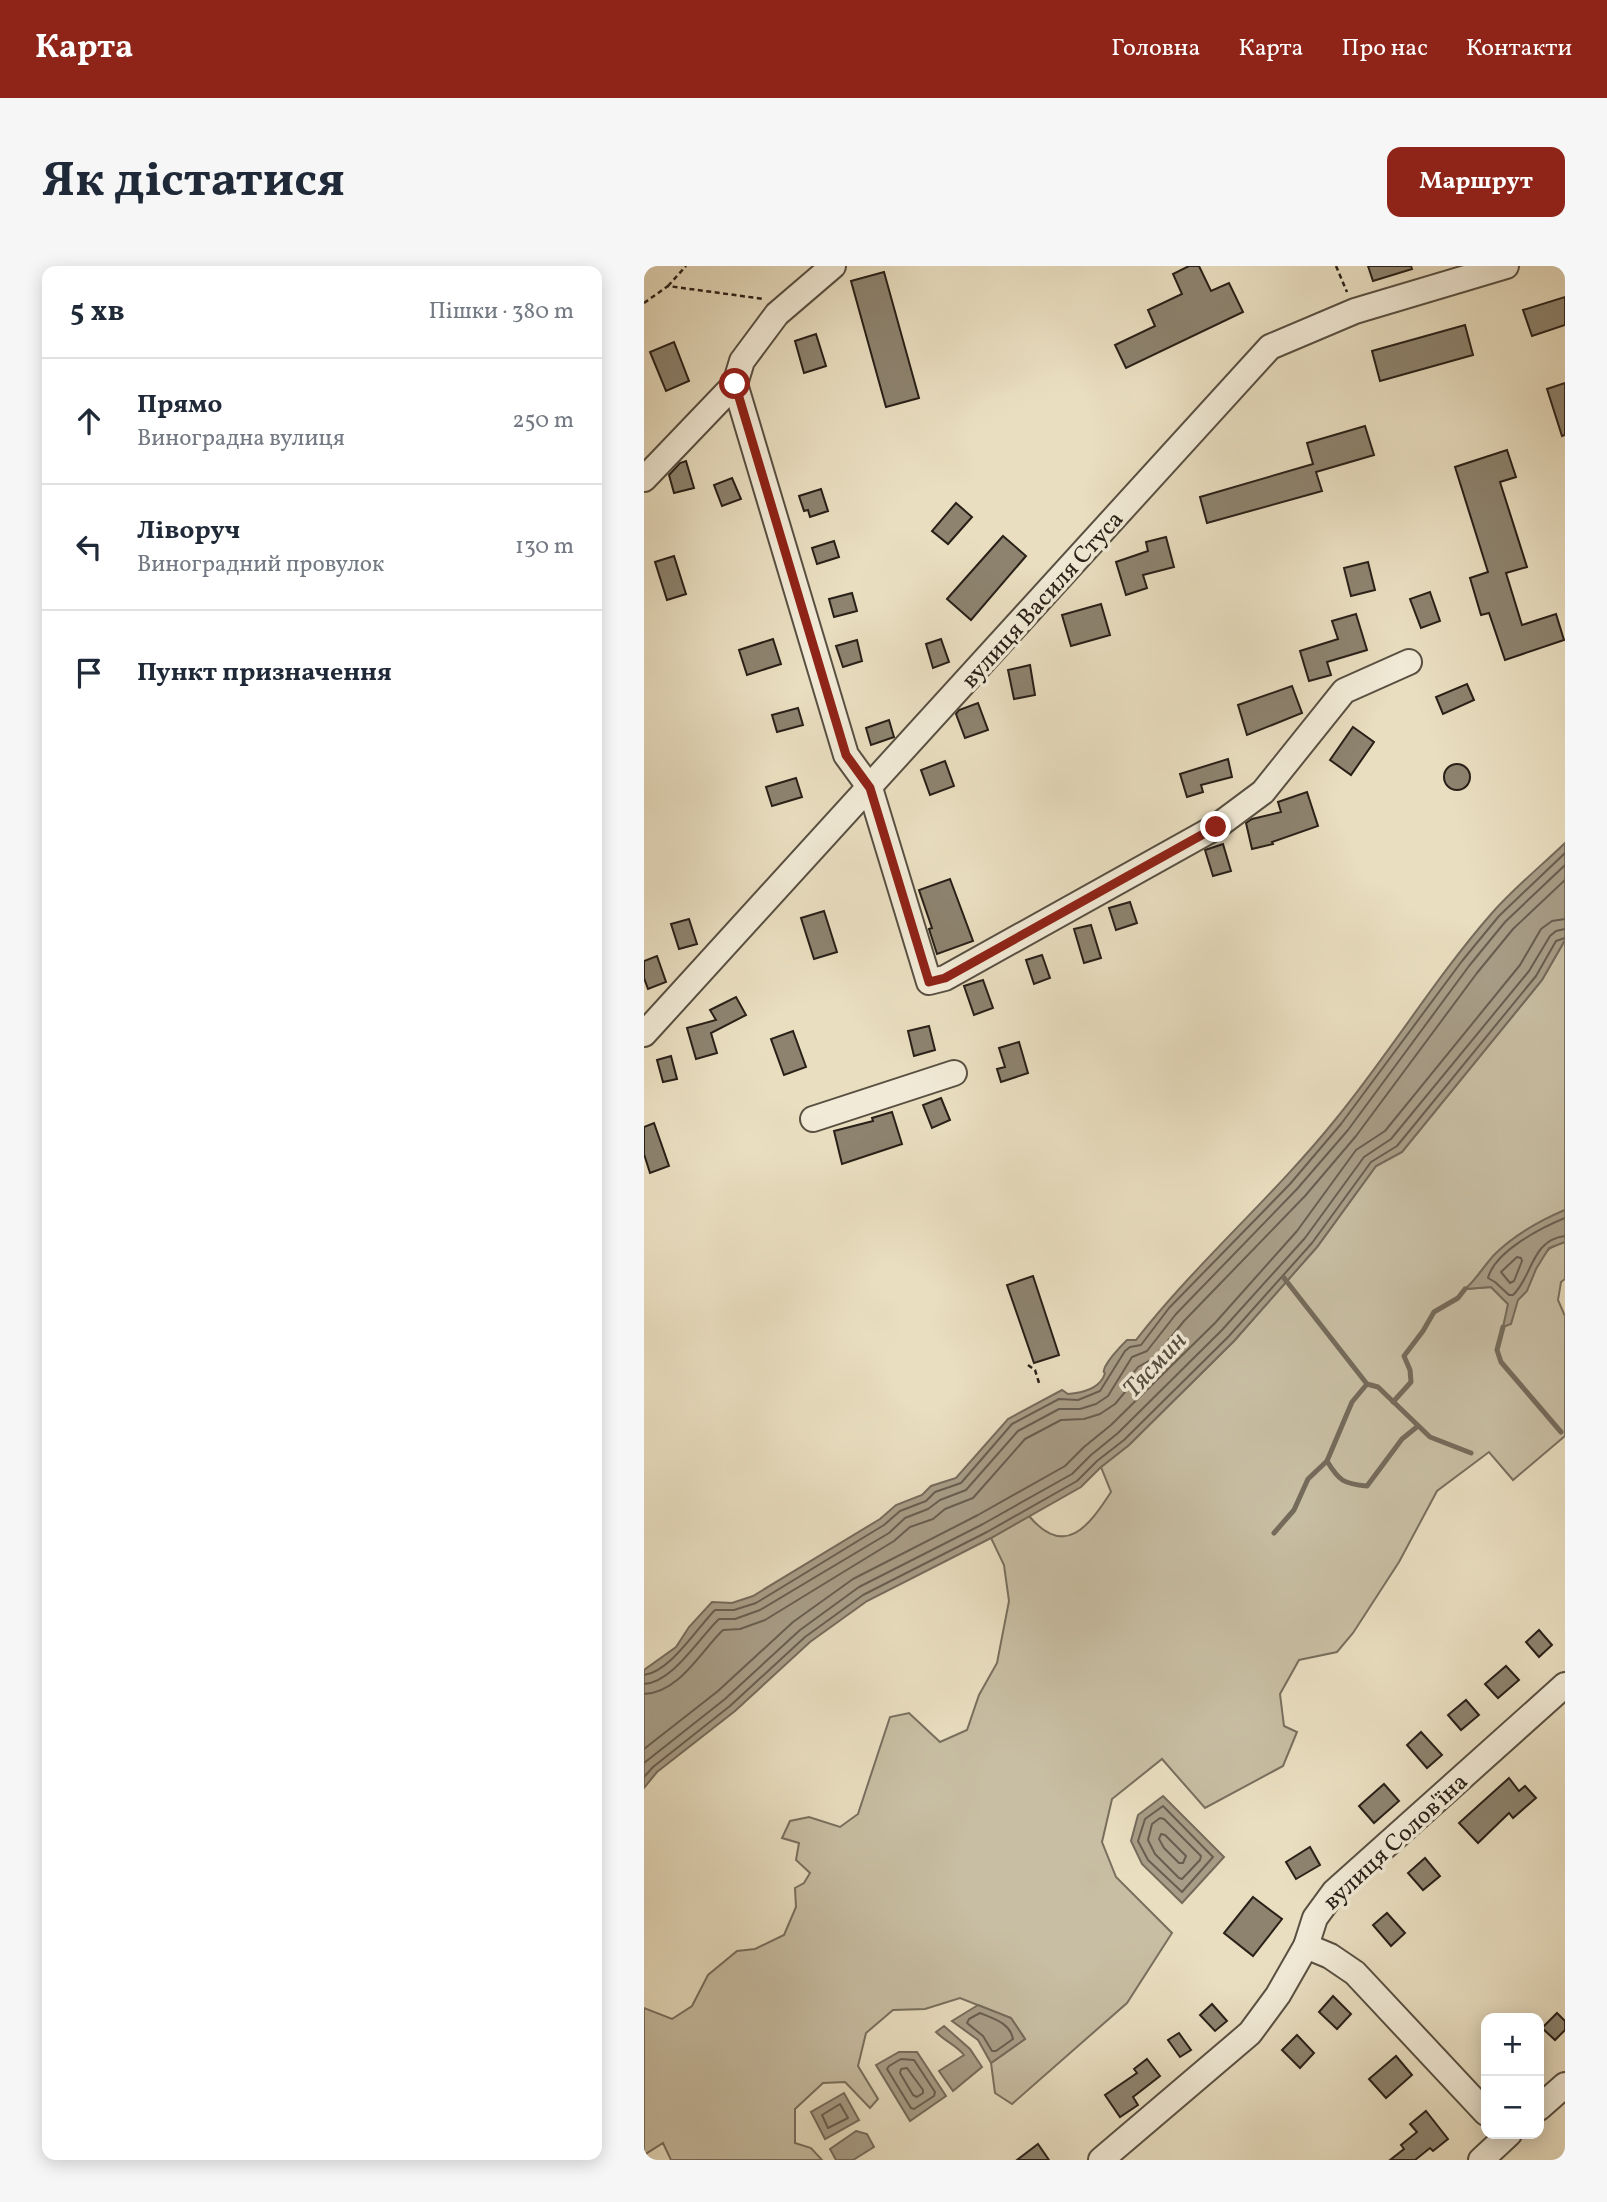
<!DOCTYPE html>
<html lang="uk">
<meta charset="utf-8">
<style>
body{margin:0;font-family:Vollkorn,serif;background:#f6f6f7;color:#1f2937}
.controls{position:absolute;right:21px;bottom:21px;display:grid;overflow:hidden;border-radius:14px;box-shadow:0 4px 18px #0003}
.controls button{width:63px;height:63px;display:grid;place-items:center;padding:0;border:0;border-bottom:2px solid #e0e1e3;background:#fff;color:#1f2937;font:35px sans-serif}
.stop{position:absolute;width:21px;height:21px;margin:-16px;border:5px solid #8f2418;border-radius:50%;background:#fff}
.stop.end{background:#8f2418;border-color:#fff;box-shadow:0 2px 7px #0008}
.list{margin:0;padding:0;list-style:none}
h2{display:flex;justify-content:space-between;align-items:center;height:91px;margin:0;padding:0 28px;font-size:30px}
h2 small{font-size:23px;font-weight:400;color:#747a83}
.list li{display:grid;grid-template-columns:46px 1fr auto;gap:21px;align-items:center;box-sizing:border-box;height:126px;padding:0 28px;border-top:2px solid #e0e1e3}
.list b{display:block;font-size:26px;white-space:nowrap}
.list p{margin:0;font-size:23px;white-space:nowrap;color:#747a83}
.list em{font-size:23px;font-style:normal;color:#747a83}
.icon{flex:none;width:38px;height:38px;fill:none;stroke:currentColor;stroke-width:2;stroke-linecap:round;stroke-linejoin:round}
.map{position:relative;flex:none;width:921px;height:1894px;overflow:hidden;border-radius:14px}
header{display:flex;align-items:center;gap:42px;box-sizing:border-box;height:98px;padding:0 35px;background:#8f2418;color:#fff}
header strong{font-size:33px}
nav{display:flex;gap:38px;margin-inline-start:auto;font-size:24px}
.intro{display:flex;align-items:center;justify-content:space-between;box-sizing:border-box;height:168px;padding:0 42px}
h1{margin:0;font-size:49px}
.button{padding:18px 32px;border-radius:14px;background:#8f2418;color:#fff;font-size:24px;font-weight:700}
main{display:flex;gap:42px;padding:0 42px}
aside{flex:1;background:#fff;border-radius:14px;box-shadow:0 4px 18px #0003}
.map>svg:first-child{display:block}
</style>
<header>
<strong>Карта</strong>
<nav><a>Головна</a><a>Карта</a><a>Про нас</a><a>Контакти</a></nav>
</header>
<div class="intro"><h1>Як дістатися</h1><a class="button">Маршрут</a></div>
<main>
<aside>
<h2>5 хв<small>Пішки · 380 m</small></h2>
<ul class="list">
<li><svg class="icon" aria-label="ahead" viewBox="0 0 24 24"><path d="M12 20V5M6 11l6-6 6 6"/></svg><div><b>Прямо</b><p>Виноградна вулиця</p></div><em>250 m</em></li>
<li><svg class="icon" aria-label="left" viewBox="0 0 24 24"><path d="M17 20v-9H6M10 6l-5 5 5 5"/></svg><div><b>Ліворуч</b><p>Виноградний провулок</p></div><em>130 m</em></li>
<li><svg class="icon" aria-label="arrive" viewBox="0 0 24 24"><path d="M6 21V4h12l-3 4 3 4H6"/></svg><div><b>Пункт призначення</b></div></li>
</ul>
</aside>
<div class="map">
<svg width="921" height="1894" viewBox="0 0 921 1894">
<rect width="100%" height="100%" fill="#e9dec0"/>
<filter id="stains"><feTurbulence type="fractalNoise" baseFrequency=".00286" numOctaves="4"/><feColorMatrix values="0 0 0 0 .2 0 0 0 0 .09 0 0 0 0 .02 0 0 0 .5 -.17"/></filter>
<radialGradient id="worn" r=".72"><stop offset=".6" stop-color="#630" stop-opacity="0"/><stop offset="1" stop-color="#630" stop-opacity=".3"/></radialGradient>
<path fill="#c8bea3" stroke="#786f5e" stroke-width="2" d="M921,674V944C895,956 872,968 851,989C840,999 833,1012 822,1023L847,1021L864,1038C893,1025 885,1001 905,983C909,980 916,978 921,976V1013L917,1016L914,1034L921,1050V1170L869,1214L845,1186L793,1225L755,1296L709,1367L693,1386L655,1394L636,1428L640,1460L653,1466L639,1500L561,1542L518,1493L468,1533L458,1576L472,1611L528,1667L483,1737L368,1838L351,1827L347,1797L381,1773L367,1752L316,1732L281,1743L249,1744L222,1767L214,1800L234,1833L226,1842L201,1816L179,1817L151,1843V1877L167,1882L178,1894H27L19,1877L0,1889V1742L28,1753L48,1740L64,1709L93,1685L111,1683L140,1669L152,1641L151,1622L160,1617L166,1607L152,1594L155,1577L138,1572L146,1555L165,1551L196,1561L214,1548L246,1451L265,1447L296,1476L323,1464L335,1429L353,1397L365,1335L360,1299L347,1272L385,1250C421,1293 445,1260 467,1226L457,1201L485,1179L590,1075L673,981L732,900L758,886L898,714Z"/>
<g fill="#a89d87" stroke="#756b5b" stroke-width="2">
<path d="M921,577V674L898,714L758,886L732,900L673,981L590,1075L485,1179L457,1201L437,1221L347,1272L223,1335L166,1376L91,1445L13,1506L0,1522V1404L32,1381L45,1361L68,1336L88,1337L109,1330L236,1253L252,1239L278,1229L287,1220L312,1212L364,1153L418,1124L424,1128C437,1127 452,1124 459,1112C464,1102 457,1111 461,1101C466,1091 476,1081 483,1074H492C553,996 629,931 691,854C746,787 791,712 848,647C870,622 897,600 921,577Z"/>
<path d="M921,944V976L905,982L892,1003L883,1025L874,1034L867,1058L859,1061L864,1038L847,1021L821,1023C833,1013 840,1000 850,989C871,968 895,955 921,944Z"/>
<polygon points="519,1530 580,1591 538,1637 498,1598 487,1575 494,1549"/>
<polygon points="334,1739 367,1752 381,1773 347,1797 334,1774 308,1755"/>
<path d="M300,1760L326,1783L338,1801L309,1825L295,1805L320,1789C312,1779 302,1776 292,1766Z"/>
<polygon points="255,1786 273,1786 302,1830 266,1855 232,1799"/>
<polygon points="200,1827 215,1854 181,1873 167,1846"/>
<polygon points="212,1865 223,1868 230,1881 209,1894 192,1894 186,1883"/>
</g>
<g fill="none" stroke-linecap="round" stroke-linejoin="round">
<g stroke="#685e50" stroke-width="2">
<path d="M921,952C897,962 851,985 844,1012L851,1016L865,1029H869C889,1010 887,974 921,970"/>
<polygon points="873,991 877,992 878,995 870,1015 866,1017 857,1006"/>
<path d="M0,1409C26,1406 53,1362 71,1344H90L112,1337L240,1259L256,1245L282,1235L291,1226L317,1217L368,1158L415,1133L434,1134L456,1125L481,1085L486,1081L497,1079L525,1042L646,918L697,858L818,695L855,650L921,587"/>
<path d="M0,1418C29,1416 55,1372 75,1353H91L116,1344L245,1267L261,1252L284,1243L296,1234L322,1224L374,1165L415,1143H436L452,1138L464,1130L488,1091L503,1085L532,1048L653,923L704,864L825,700L861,656L921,599"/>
<path d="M0,1428C35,1427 57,1385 79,1364L96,1363L121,1354L250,1275L266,1261L289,1253L301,1243L329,1232L381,1173L417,1154L440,1153L456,1148L471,1138L481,1126L486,1111L494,1101L510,1092L540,1055L661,930L712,870L833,707L869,663L921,614"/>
<polyline points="0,1483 74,1425 149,1356 209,1313 334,1249 421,1200 440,1181 467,1159 571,1057 653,965 712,884 741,865 876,699 897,663 908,655 921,653"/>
<polyline points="0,1497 81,1433 156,1364 215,1321 339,1258 428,1208 447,1189 474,1167 578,1064 661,972 720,891 747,873 885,705 906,670 912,665 921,663"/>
<polyline points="0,1511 9,1501 86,1440 161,1371 219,1329 343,1266 433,1215 453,1195 480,1174 585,1070 668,977 727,896 753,880 892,710 912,675 921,672"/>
<polygon points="519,1540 569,1591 538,1626 504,1594 494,1575 501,1553"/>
<polygon points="516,1552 520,1553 557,1590 556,1594 538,1613 535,1612 511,1588 504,1574 508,1558"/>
<polygon points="517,1568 521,1569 542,1590 539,1597 535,1597 520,1582 515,1573"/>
<path d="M336,1747C350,1753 366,1757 369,1773L352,1785H348L339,1770L323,1757L325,1753Z"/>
<polygon points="257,1793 270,1794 291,1826 290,1830 270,1843 267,1842 243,1803 245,1800"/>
<polygon points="263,1802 279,1824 279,1827 273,1831 269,1829 256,1807 257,1803"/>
<polygon points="196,1838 204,1852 184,1862 178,1849"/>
</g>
<g stroke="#756b5b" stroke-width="5">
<polyline points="640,1012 723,1118 734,1121 786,1171 827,1187"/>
<polyline points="859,1061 853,1084 857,1096 917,1166"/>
<path d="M723,1118L708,1136L683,1195C695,1215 700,1218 723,1220L758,1173L774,1160"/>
<polyline points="749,1136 767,1116 766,1104 760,1090 779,1065 790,1046 814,1032 821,1023"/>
<polyline points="630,1267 650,1244 664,1213 683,1195"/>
</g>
</g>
<g fill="#8d836f" stroke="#292018" stroke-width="2">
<polygon points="545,0 555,0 567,25 585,17 599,46 482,102 471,79 511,60 504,44 538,28 529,8"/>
<polygon points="724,0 767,0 768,3 729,15"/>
<polygon points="240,6 275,132 242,141 207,15"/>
<polygon points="921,31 921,59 888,70 879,44"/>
<polygon points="821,59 829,89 736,115 728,85"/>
<polygon points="172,68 182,100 160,107 151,75"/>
<polygon points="30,76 45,115 22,125 6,86"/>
<polygon points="921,117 921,169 918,170 903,123"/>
<polygon points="721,160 730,189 672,206 678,225 563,257 556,231 669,198 663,177"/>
<polygon points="863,184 872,211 856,216 883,301 862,307 878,359 912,348 920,374 861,394 845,347 837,349 826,312 844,306 811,201"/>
<polygon points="42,195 50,222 30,227 25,209 36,197"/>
<polygon points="88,212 97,233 78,240 70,219"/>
<polygon points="177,223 184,245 166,251 164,244 160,245 155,230"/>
<polygon points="312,237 328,251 304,278 288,265"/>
<polygon points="359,270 382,290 327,354 303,333"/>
<polygon points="522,271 530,301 499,309 503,322 482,329 472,296 504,285 502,276"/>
<polygon points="190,275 195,291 173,298 168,282"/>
<polygon points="30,290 42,328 23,334 11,296"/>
<polygon points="724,296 731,324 707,330 700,302"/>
<polygon points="786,326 796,355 777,362 766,333"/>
<polygon points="208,327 213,345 190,351 185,333"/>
<polygon points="457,338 466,369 427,380 418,349"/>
<polygon points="712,348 723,384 683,396 687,409 665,415 656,385 694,373 688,355"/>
<polygon points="129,373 137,398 103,409 95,384"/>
<polygon points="297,373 305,396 289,402 282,378"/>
<polygon points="213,374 218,395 199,401 192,380"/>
<polygon points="386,399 391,429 370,433 364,404"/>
<polygon points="823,418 830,434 799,448 792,431"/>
<polygon points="648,420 658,447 603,469 594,439"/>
<polygon points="334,437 344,464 321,472 312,448 315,444"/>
<polygon points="154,442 159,459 133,466 128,449"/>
<polygon points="245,454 250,471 227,479 222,462"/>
<polygon points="709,461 730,476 707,509 686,494"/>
<polygon points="584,493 588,511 557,519 559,526 543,531 536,508"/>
<polygon points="301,495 310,520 286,529 277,504"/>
<circle cx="813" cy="511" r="13"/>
<polygon points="152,512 158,531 128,540 122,521"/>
<polygon points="663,526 674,560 628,576 629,578 608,583 602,557 608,553 637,546 634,536"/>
<polygon points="579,578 587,605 569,610 561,584"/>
<polygon points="306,613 329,675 293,688 285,663 288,662 275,624"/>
<polygon points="486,636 493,657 472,664 465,642"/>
<polygon points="180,645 193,686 170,693 157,652"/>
<polygon points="45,653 53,678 35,683 27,658"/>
<polygon points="447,659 457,692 440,697 430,663"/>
<polygon points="398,689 406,712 390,718 382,694"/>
<polygon points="13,690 22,716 4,723 0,712 0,695"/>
<polygon points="339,714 349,742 330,749 320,720"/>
<polygon points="92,731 102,749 67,767 73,787 52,793 43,762 72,754 66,744"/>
<polygon points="285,760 291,784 270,790 264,765"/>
<polygon points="149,765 162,801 140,809 127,773"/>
<polygon points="375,776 384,807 357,816 353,803 361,801 355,782"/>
<polygon points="27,790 33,813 19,816 13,794"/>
<polygon points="297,832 306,854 288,862 279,839"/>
<polygon points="248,846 258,878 198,898 190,865 229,855 228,852"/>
<polygon points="10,857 25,900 6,907 0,888 0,861"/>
<polygon points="389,1010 415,1089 390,1097 363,1019"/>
<polygon points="895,1364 908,1379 895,1391 882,1376"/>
<polygon points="862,1400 875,1414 854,1432 841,1418"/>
<polygon points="822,1434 835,1449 817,1464 804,1449"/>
<polygon points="777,1466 798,1489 783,1502 763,1479"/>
<polygon points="865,1512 875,1525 881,1520 892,1532 869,1552 865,1547 834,1577 815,1557"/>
<polygon points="740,1518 755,1535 730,1557 715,1540"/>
<polygon points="666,1581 676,1599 652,1613 642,1596"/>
<polygon points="781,1592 796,1610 779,1624 764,1607"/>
<polygon points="609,1631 638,1653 609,1690 580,1667"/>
<polygon points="743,1647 761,1667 747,1680 729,1659"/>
<polygon points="689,1730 707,1748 693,1763 675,1746"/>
<polygon points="568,1738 583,1755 571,1765 556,1749"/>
<polygon points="913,1747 921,1755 921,1764 911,1774 898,1762"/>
<polygon points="535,1767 547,1784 536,1791 524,1774"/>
<polygon points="653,1769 670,1787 656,1802 638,1784"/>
<polygon points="752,1790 768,1809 742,1832 725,1813"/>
<polygon points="503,1793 516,1810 489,1831 494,1839 476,1851 461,1829 493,1807 490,1803"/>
<polygon points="782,1845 804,1873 789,1885 786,1882 771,1894 746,1894 760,1883 757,1879 773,1866 766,1858"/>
<polygon points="394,1878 405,1894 373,1894"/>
</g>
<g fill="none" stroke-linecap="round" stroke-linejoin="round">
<g stroke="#595042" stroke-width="28">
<g id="minor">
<polyline points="91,118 202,489 226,522 285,716 301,712 572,561 619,526 700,425 765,396"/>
<polyline points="0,213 91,118 98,95 133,48 189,0"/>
<polyline points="0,768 626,81 711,45 862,0"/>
<polyline points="169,853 310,807"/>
<polyline points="662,1680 686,1690 711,1707 842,1847"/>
<polyline points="895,1842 921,1819"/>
<polyline points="457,1894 606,1767 634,1729 662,1680 671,1652 690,1626 921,1419"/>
<polyline points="837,1894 865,1868"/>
</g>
</g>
<g stroke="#292018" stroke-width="2.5" stroke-dasharray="5 3.5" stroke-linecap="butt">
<polyline points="692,0 703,26"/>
<polyline points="24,20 42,0"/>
<polyline points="0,37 24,20 120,33"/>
<polyline points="384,1099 391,1104 396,1120"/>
</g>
<use href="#minor" stroke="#f1ead6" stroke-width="24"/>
</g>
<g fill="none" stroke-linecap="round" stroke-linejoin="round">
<polyline stroke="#8f2418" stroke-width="9" points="91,118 202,489 226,522 285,716 301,712 572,561"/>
</g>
<g text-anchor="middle" stroke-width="7" stroke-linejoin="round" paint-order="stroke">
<g font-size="24" fill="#292018" stroke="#f1ead6">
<text transform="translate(398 333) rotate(-48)" y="8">вулиця Василя Стуса</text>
<text transform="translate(751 1575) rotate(-43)" y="8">вулиця Солов'їна</text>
</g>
<g font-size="26" font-style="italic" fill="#554c3f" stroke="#f1ead6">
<text transform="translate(510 1098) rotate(-47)" y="9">Тясмин</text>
</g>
</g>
<rect width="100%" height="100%" filter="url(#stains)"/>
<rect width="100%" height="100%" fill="url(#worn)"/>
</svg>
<div class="controls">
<button>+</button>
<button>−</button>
</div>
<div class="stop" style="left:91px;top:118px"></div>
<div class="stop end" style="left:572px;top:561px"></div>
</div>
</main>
